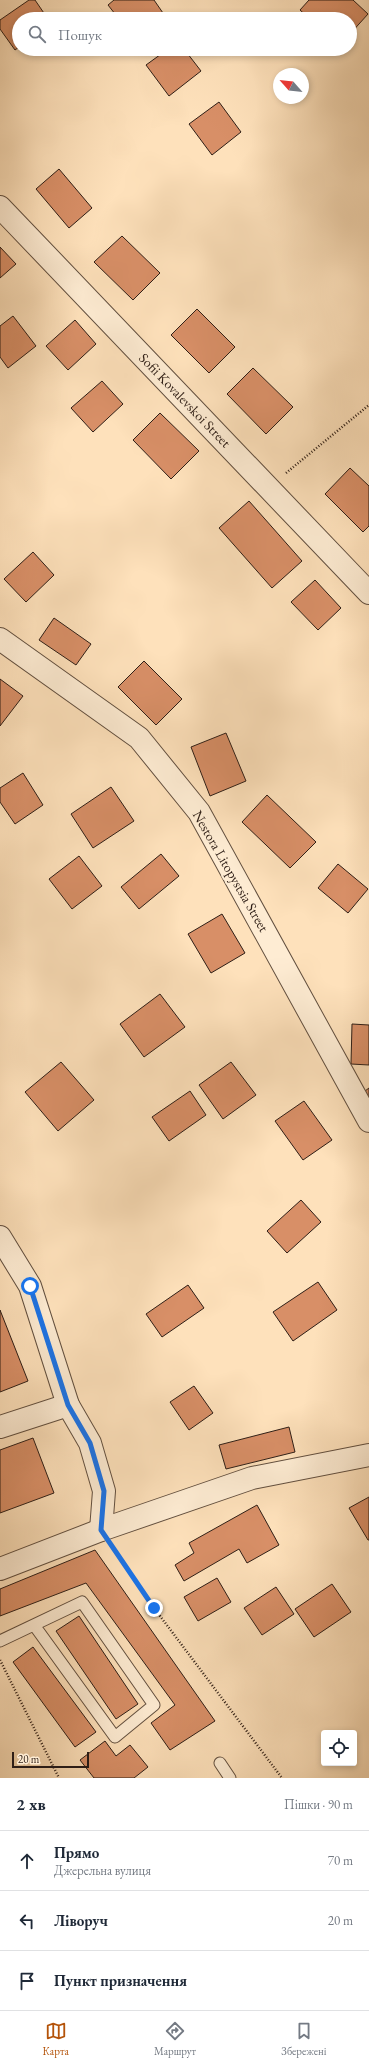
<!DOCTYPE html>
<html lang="uk">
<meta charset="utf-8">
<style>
body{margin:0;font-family:"EB Garamond",serif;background:#f2f2f3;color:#1f2937}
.controls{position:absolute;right:12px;bottom:12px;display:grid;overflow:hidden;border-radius:4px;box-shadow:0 2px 6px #0003}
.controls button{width:36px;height:36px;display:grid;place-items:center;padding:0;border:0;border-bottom:1px solid #e0e1e3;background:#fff;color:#1f2937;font:20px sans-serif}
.compass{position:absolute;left:273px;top:68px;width:36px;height:36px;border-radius:50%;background:#fff;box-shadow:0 2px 6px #0003;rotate:297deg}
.scale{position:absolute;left:12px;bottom:10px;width:77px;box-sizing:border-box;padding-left:4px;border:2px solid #2e1e16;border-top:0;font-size:11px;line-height:14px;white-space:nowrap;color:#2e1e16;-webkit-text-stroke:3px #feecd3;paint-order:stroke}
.stop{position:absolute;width:12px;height:12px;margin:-9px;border:3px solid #1a73e8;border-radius:50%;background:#fff}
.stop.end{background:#1a73e8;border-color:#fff;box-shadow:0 1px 4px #0008}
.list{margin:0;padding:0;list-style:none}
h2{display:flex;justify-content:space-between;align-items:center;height:52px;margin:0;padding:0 16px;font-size:17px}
h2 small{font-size:13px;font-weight:400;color:#747a83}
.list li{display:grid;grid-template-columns:26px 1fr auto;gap:12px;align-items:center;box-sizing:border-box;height:60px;padding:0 16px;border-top:1px solid #e0e1e3}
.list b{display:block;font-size:15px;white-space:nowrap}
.list p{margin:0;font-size:13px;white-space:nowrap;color:#747a83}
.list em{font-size:13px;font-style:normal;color:#747a83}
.icon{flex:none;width:22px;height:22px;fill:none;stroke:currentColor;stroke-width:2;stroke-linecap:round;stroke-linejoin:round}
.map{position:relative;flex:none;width:369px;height:1778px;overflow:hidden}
.search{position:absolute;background:#fff;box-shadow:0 2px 6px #0003;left:12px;right:12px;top:12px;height:44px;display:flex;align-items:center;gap:10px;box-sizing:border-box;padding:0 14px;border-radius:22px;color:#747a83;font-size:15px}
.sheet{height:232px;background:#fff}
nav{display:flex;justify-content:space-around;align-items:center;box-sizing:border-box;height:56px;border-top:1px solid #e0e1e3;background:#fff;font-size:11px;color:#747a83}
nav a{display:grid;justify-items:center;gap:2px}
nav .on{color:#b45309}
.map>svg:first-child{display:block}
</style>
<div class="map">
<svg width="369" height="1778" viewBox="0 0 369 1778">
<rect width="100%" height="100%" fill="#fee1bb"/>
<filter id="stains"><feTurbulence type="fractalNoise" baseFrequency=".005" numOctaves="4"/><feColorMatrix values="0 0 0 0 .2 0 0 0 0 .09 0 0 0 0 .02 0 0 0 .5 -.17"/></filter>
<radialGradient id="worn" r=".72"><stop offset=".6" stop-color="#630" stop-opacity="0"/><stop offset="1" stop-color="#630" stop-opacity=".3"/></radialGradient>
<g fill="#d88f67" stroke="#2e1e16">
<polygon points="29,0 35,0 48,19 19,19 19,47 15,50 0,29 0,20"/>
<polygon points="114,0 154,0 163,13 155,19 119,19 108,5"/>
<polygon points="309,0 353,0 368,14 350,34 350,19 310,19 300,10"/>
<polygon points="168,49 184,49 201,71 169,96 146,65"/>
<polygon points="219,102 241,132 212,155 189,124"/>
<polygon points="59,169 92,208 69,228 36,189"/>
<polygon points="122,236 160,273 133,300 94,262"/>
<polygon points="0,247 16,264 0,278"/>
<polygon points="197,309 235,347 209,373 171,335"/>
<polygon points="13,316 36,346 8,368 0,357 0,326"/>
<polygon points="75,320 96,344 68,370 46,346"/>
<polygon points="253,368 293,407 266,434 227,394"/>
<polygon points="102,381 123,404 93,432 71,408"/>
<polygon points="160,413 199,451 171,479 133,440"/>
<polygon points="350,468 369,486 369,526 363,532 325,494"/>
<polygon points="249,501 302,561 272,588 219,528"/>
<polygon points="33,552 54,575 26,602 4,579"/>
<polygon points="315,580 341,608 318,630 291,602"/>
<polygon points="54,618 91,644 76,665 39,640"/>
<polygon points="144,661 182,699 156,725 118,687"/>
<polygon points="0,679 23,696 0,726"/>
<polygon points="226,733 246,781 210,796 191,747"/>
<polygon points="23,773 43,805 15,824 0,802 0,788"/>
<polygon points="111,787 134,821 93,848 71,814"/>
<polygon points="267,795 316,842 290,868 242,822"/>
<polygon points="161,854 179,876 139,909 121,887"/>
<polygon points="79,856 102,886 72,909 49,879"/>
<polygon points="338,864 368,889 348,913 318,888"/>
<polygon points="222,914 245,953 211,973 188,934"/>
<polygon points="160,994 185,1027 144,1057 120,1024"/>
<polygon points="352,1024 369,1025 369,1065 351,1064"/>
<polygon points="61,1062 94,1100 58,1131 25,1092"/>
<polygon points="231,1062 256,1095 223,1119 199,1085"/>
<polygon points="369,1088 369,1105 361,1094"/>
<polygon points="190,1091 206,1115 169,1141 152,1117"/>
<polygon points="304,1101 332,1140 303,1160 275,1121"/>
<polygon points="301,1200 321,1222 287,1253 267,1231"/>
<polygon points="318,1282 337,1310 293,1341 273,1312"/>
<polygon points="188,1285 204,1308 162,1337 146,1314"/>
<polygon points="0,1310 28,1381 0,1392"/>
<polygon points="194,1386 213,1413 189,1430 170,1402"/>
<polygon points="289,1427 295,1452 226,1469 219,1445"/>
<polygon points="33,1438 54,1493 0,1513 0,1450"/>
<polygon points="369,1497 369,1540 368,1540 349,1508"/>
<polygon points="257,1505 279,1545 247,1563 239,1549 184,1581 175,1565 194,1553 189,1543"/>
<polygon points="95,1550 215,1721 170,1750 151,1723 175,1705 86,1583 0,1616 0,1589"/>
<polygon points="217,1578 231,1602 198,1621 184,1597"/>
<polygon points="332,1584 351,1612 314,1637 295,1609"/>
<polygon points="276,1587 294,1614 262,1635 244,1608"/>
<polygon points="79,1616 138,1704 116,1719 56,1631"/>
<polygon points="33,1647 96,1732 75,1747 13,1662"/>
<polygon points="105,1741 116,1756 130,1745 148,1767 134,1778 94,1778 80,1760"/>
</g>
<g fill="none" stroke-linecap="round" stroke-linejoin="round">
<g stroke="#624f3f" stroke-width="13">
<g id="service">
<polyline points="0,1641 82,1602 154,1705 115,1737 34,1625"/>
<polyline points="220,1763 230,1778"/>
</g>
</g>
<g stroke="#624f3f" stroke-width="24">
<g id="minor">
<polyline points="0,207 369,593"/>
<polyline points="0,639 139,738 199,812 369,1121"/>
<polyline points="0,1237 30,1286 68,1405"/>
<polyline points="0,1427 68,1405 90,1443 104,1491 101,1530"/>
<polyline points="0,1569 101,1530 252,1478 369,1455"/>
</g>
</g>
<g stroke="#2e1e16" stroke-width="2.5" stroke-dasharray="1 2" stroke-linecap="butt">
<polyline points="286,473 369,405"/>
<polyline points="116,1551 154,1608 282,1778"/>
<polyline points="0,1660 59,1778"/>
</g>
<use href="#service" stroke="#feecd3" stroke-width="11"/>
<use href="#minor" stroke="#feecd3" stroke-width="22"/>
</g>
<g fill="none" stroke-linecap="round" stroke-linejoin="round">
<polyline stroke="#1a73e8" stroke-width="5" points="30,1286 68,1405 90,1443 104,1491 101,1530 154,1608"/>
</g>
<g text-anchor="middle" stroke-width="4" stroke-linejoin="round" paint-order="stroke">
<g font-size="14" fill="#2e1e16" stroke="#feecd3">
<text transform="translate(185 400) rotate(46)" y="5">Sofii Kovalevskoi Street</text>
<text transform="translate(231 871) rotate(60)" y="5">Nestora Litopystsia Street</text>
</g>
</g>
<rect width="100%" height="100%" filter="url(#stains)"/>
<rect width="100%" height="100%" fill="url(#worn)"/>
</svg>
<div class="controls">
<button><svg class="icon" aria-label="locate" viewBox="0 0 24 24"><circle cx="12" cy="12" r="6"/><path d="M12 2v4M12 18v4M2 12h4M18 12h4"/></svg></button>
</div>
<svg class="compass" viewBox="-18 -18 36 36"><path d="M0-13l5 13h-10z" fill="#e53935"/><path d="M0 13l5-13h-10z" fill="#747a83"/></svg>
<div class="scale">20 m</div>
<div class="stop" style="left:30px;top:1286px"></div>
<div class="stop end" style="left:154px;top:1608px"></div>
<div class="search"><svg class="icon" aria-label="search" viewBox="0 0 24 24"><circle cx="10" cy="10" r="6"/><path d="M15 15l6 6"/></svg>Пошук</div>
</div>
<section class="sheet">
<h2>2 хв<small>Пішки · 90 m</small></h2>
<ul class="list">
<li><svg class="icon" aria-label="ahead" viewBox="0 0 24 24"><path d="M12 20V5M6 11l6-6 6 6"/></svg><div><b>Прямо</b><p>Джерельна вулиця</p></div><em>70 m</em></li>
<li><svg class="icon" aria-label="left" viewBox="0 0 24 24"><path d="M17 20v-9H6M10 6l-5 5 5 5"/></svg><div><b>Ліворуч</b></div><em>20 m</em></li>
<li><svg class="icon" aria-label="arrive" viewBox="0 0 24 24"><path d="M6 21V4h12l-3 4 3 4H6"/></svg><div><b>Пункт призначення</b></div></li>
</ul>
</section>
<nav>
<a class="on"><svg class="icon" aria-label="map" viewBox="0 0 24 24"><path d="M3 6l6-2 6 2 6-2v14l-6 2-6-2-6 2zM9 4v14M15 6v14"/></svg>Карта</a>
<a><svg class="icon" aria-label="directions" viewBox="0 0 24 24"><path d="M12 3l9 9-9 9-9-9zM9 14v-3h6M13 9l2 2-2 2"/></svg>Маршрут</a>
<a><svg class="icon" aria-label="saved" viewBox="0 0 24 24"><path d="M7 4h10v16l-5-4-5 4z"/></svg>Збережені</a>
</nav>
